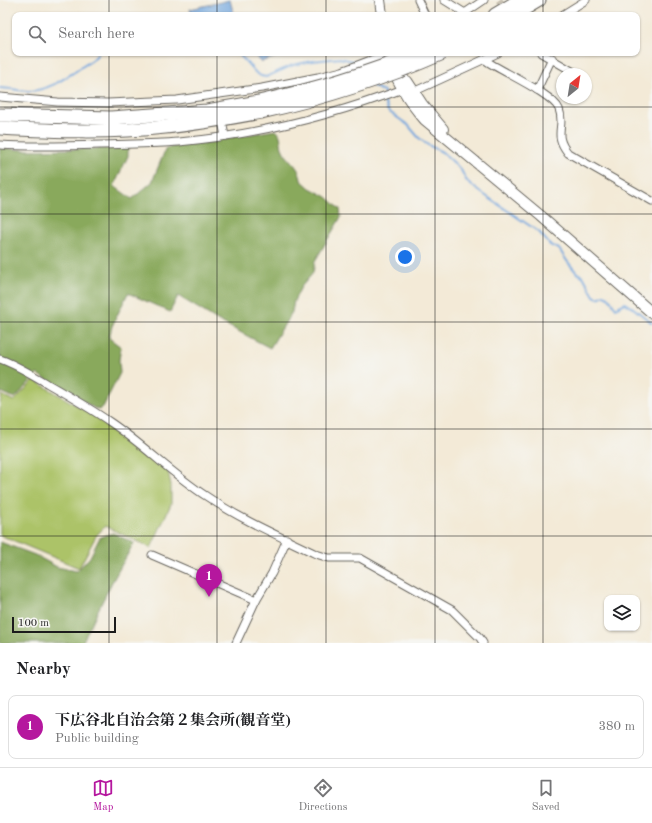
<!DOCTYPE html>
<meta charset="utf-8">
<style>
body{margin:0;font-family:"Old Standard TT","Noto Serif JP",serif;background:#f6f6f6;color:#202124}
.controls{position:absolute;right:12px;bottom:12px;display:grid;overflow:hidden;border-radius:8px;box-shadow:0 1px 3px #0004}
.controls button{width:36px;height:36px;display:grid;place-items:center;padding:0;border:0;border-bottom:1px solid #e0e0e0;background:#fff;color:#202124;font:20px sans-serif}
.compass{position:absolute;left:556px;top:68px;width:36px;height:36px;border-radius:50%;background:#fff;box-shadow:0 1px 3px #0004;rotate:30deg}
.scale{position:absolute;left:12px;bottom:10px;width:104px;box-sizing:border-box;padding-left:4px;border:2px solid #1c1c1c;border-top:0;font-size:11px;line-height:14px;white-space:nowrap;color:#1c1c1c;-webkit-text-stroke:3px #f6f6f2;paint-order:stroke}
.you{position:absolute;left:405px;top:257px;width:14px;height:14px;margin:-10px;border:3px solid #fff;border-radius:50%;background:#1a73e8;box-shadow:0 0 0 6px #1a73e833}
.badge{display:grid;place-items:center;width:26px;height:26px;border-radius:50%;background:#b5179e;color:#fff;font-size:13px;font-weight:700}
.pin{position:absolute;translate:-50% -33px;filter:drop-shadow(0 1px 2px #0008)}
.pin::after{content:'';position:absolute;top:21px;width:14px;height:12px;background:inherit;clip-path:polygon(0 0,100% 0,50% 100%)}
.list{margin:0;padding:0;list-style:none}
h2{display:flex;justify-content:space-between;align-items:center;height:52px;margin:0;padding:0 16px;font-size:17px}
h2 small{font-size:13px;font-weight:400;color:#757577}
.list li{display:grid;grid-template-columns:26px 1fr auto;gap:12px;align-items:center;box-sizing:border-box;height:64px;margin:0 8px 8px;padding:0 8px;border:1px solid #e0e0e0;border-radius:8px}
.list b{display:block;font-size:15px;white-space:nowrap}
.list p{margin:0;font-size:13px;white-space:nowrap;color:#757577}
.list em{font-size:13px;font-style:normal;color:#757577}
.icon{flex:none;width:22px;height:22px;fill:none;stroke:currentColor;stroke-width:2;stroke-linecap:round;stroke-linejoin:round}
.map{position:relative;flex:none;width:652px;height:643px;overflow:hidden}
.search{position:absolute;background:#fff;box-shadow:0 1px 3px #0004;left:12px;right:12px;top:12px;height:44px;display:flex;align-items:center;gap:10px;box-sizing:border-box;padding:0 14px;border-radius:8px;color:#757577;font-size:15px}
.sheet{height:124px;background:#fff}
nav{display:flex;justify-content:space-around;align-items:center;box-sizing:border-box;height:56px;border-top:1px solid #e0e0e0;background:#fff;font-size:11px;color:#757577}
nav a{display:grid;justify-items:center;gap:2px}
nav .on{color:#b5179e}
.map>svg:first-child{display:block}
</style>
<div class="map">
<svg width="652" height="643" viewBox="0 0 652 643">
<rect width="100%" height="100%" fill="#f6f6f2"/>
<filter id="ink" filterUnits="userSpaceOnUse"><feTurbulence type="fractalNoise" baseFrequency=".025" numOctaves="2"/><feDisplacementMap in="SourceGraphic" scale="8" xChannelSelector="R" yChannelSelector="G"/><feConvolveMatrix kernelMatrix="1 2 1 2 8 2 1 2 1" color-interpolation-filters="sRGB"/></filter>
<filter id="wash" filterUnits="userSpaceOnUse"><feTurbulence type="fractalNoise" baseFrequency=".012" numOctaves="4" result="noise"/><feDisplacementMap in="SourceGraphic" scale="16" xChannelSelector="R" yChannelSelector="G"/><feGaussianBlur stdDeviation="0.9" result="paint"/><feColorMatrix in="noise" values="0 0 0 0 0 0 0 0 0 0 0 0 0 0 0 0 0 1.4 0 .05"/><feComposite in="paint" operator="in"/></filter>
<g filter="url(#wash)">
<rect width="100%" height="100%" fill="#f3ead7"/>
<polygon fill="#acc368" stroke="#647042" points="34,380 103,421 168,471 171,485 171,504 151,548 105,526 96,536 79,568 0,535 0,404 2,395 14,401"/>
<g fill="#89a95c" stroke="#52623c">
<path d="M276,130C282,135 280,141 282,148C287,161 300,165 301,180L310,188L327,197L340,209L341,217L315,261L313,273L301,287L294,301L292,312L270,348L219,321L178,296L170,312L128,293L112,326L109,338L121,347L119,360L120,373L103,407L99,410L94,408L37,374L15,398L1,392L0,396V148L24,150L128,148V156L114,186L132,199L152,182L166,148Z"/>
<polygon points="113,533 134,543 111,584 82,643 0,643 0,542 35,555 57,567 77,571 90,557 100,537"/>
</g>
<g fill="#71a5dd" stroke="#46607c">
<polygon points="230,0 234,15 196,15 191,13 190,9"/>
<polygon points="253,53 287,53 261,62"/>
</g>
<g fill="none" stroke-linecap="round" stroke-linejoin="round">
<g stroke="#71a5dd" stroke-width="2">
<polyline points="238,53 256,73 261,76 266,77 293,65 312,61 340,58 358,62"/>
<polyline points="373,86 384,92 384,94"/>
<path d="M0,88C10,88 19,91 28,91C47,91 64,79 79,69C86,63 94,62 98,53"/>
<polyline points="383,99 388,111 408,125 419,138 428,145 442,152 451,160 461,170 466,180 471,185 486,196 539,232 550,245 559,249 567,261 577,273 583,276 594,296 598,298 604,295 608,297 616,308 624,303 632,307 652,323"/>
</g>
</g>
</g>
<g filter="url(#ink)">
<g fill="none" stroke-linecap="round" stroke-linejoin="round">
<polyline stroke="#c8c1b2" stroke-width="7" stroke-dasharray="7 3.5" stroke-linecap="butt" points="499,0 506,11"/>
<g stroke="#67645d" stroke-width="9">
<g id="street">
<polyline points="418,0 425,15"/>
<polyline points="444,0 465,13"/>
<polyline points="462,15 484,0"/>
<polyline points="562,15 586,0"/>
<polyline points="541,53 577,74"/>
<path d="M485,60C502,72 553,94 559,109C566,127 552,133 568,153L652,201"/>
<polyline points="537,90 552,58"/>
<polyline points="413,92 498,53"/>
<polyline points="0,97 58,102 108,103 177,100 262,88 318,77 342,71 389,53"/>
<polyline points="223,126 225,136"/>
<path d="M0,145C33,147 67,146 100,145C126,144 153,144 179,142C255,135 331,116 403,89"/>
<path d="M0,359C17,365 33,375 48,384C69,396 90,408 110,422C144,445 172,474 206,496C240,519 279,536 316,554L329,558H360L452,610L480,638L483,643"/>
<polyline points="152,555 256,600"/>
<polyline points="236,643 256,600 272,573 287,539"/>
</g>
</g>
<g stroke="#67645d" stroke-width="12">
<g id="secondary">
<polyline points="380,0 382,15"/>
<path d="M387,53C395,78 408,101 425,120L541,216L652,313"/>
<polyline points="407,81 422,104 443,129"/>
</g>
</g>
<g stroke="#67645d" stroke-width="15">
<g id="highway">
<polyline points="495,15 520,0"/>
<polyline points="514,15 539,0"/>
<polyline points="0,115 111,118 207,111 259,102"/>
<path d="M0,128C55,131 110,133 165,127C197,124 229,118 261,112"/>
</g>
</g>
<use href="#street" stroke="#fff" stroke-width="7"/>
<use href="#secondary" stroke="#fff" stroke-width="10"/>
<use href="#highway" stroke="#fff" stroke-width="13"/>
<g stroke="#67645d" stroke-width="15" stroke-linecap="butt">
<g id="highway-bridge">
<path d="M259,102C313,89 366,75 417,53"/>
<path d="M261,112C324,98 384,79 443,53"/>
</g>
</g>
<use href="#highway-bridge" stroke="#fff" stroke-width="13"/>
</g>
</g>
<path fill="none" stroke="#1c1c1c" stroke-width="1" stroke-opacity="0.55" d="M109,0V15M217,0V15M326,0V15M435,0V15M543,0V15M109,53V643M217,53V643M326,53V643M435,53V643M543,53V643M0,107H652M0,214H652M0,322H652M0,429H652M0,536H652"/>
</svg>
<div class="controls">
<button><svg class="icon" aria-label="layers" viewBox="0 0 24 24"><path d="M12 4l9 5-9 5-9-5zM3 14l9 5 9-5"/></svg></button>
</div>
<svg class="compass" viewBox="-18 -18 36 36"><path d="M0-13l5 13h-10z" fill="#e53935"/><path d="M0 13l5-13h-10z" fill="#757577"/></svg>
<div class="scale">100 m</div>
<div class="you"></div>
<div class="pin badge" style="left:209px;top:597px">1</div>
<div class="search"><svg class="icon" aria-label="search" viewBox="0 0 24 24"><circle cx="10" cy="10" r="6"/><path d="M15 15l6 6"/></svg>Search here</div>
</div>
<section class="sheet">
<h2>Nearby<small></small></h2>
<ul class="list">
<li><span class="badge">1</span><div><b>下広谷北自治会第２集会所(観音堂)</b><p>Public building</p></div><em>380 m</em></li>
</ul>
</section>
<nav>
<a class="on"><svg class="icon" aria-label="map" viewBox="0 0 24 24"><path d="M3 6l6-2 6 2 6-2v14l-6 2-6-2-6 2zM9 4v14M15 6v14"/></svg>Map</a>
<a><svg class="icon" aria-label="directions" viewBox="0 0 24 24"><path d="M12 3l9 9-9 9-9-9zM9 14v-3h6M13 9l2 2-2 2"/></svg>Directions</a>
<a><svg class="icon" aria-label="saved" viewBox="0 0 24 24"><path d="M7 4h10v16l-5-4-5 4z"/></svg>Saved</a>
</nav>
